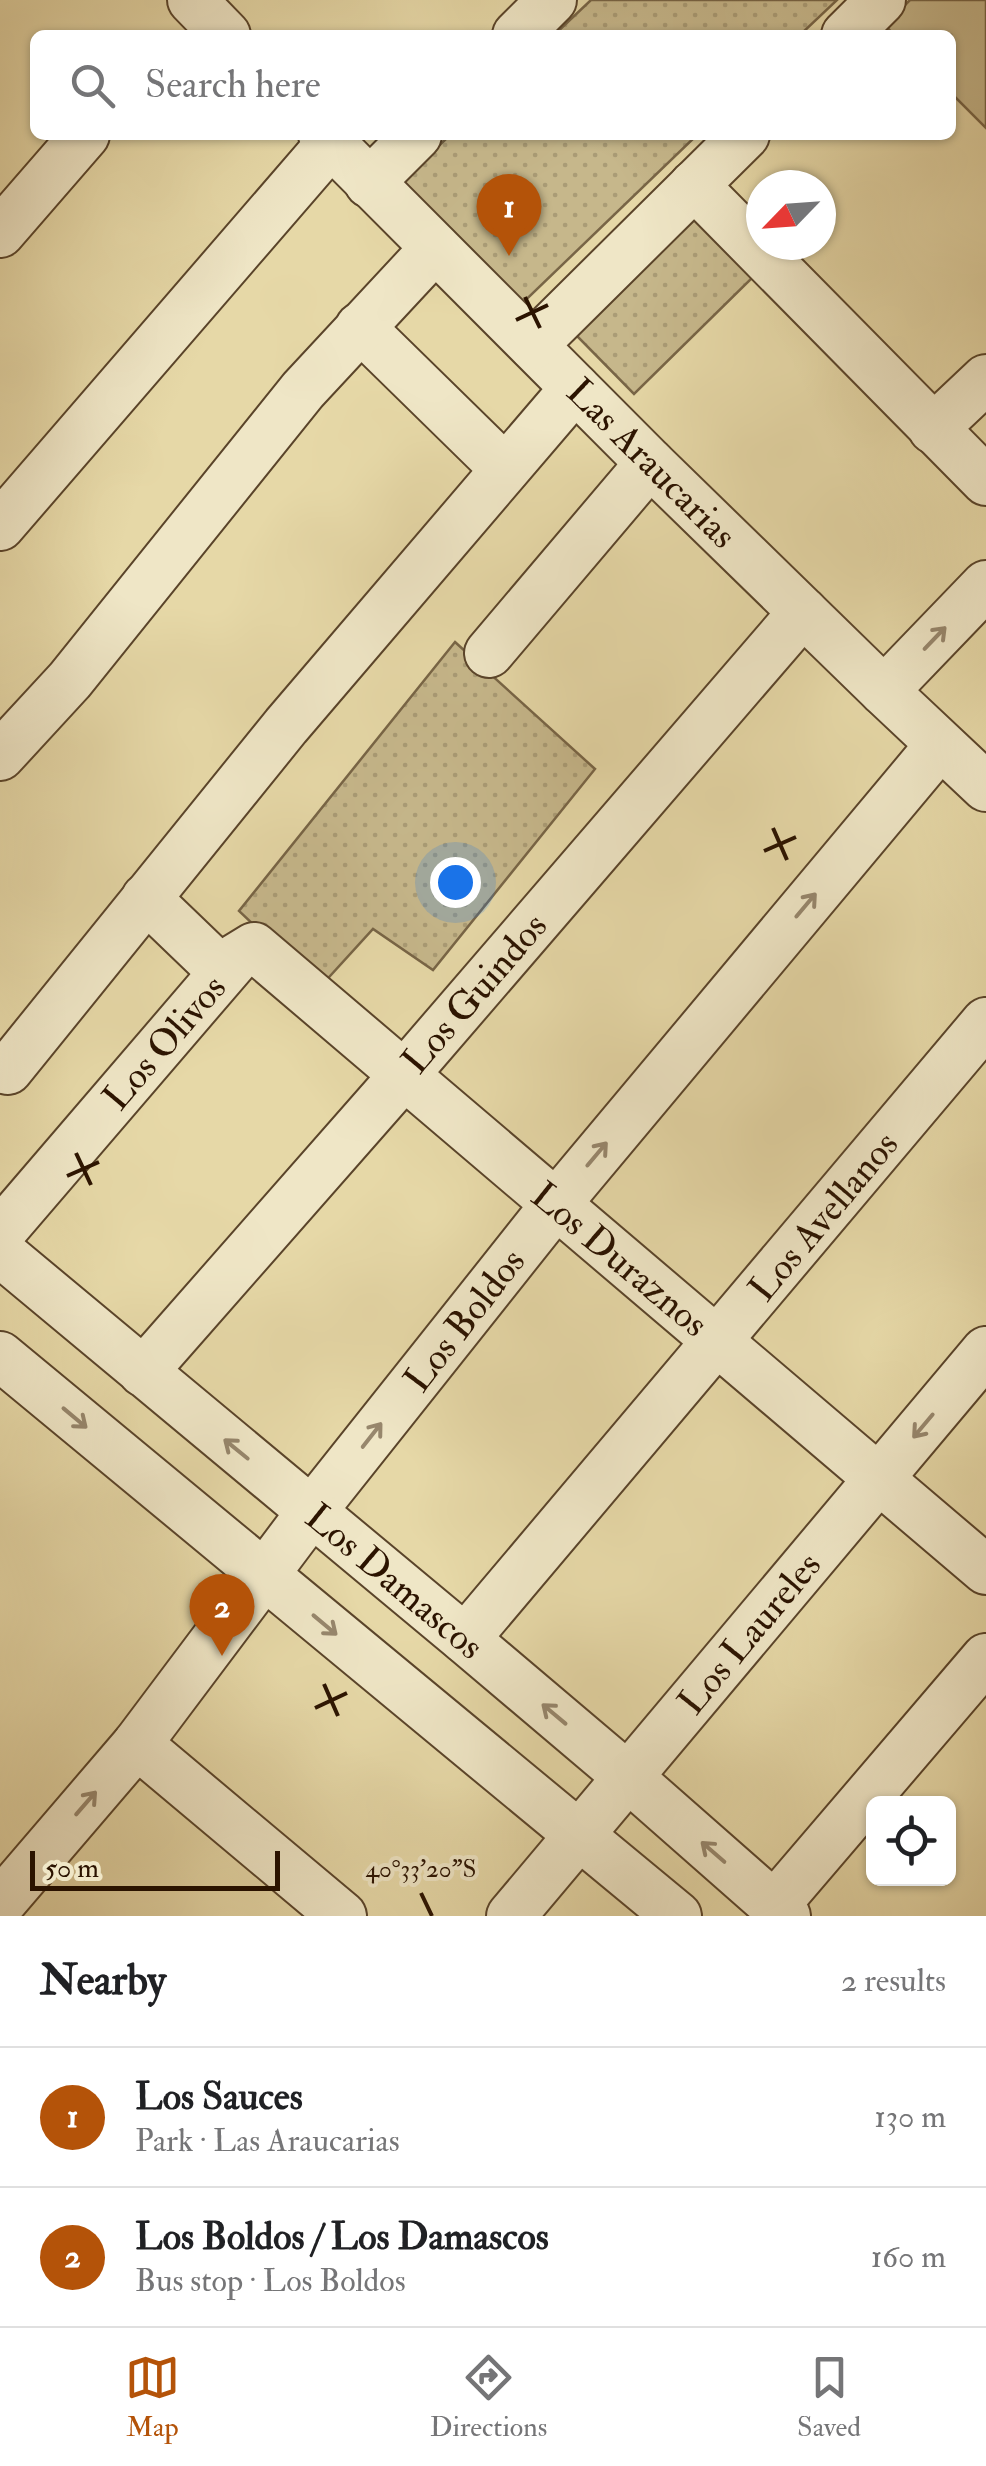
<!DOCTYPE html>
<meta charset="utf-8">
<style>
body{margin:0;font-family:"IM FELL Double Pica",serif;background:#f6f6f6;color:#202124}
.controls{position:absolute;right:30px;bottom:30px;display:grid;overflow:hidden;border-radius:15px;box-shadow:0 2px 8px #0004}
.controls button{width:90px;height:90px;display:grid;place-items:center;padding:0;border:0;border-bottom:2px solid #e0e0e0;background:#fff;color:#202124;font:50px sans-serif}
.compass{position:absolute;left:746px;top:170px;width:90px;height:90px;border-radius:50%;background:#fff;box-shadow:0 2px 8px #0004;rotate:245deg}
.scale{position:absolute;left:30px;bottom:25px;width:250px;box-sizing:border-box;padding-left:10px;border:5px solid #2b1300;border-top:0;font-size:28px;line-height:35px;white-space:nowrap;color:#2b1300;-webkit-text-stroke:8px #efe6c6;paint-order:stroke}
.you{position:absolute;left:455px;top:882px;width:35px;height:35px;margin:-25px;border:8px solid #fff;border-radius:50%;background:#1a73e8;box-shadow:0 0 0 15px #1a73e833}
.badge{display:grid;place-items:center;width:65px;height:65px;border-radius:50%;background:#b45309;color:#fff;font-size:32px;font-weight:700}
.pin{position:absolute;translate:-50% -82px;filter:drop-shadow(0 2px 5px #0008)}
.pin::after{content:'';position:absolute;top:52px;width:35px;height:30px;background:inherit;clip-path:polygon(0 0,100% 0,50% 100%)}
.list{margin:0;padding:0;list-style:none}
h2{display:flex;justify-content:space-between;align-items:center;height:130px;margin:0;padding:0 40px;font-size:42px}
h2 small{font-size:32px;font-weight:400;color:#757577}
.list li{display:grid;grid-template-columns:65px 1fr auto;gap:30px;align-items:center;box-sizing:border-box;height:140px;padding:0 40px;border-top:2px solid #e0e0e0}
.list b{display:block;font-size:38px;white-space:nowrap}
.list p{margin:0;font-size:32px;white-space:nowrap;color:#757577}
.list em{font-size:32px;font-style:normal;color:#757577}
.icon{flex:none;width:55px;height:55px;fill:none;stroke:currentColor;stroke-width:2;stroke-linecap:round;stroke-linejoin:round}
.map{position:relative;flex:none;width:986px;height:1916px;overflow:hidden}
.search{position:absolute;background:#fff;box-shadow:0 2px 8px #0004;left:30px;right:30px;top:30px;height:110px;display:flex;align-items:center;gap:25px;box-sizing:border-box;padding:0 35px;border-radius:15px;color:#757577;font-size:38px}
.sheet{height:410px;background:#fff}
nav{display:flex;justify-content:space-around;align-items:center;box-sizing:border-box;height:140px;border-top:2px solid #e0e0e0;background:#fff;font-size:28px;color:#757577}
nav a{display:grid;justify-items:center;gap:5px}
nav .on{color:#b45309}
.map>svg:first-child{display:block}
</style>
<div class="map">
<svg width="986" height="1916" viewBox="0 0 986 1916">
<defs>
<pattern id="park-dots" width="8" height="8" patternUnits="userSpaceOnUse" patternTransform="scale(2.5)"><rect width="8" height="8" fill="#c6b78b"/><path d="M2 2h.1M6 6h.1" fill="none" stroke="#aa9c76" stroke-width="1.8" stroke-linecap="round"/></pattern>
</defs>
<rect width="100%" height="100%" fill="#e6d8a7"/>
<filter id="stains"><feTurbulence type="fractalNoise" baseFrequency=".002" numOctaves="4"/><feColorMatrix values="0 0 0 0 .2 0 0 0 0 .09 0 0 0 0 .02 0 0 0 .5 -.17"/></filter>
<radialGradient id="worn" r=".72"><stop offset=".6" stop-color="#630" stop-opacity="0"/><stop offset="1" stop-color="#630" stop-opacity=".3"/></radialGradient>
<polygon fill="#c6b78b" stroke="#786546" stroke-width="2.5" points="910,0 986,0 986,128 951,93 951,35 894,35 885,25"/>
<g fill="url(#park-dots)" stroke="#786546" stroke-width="2.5">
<polygon points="591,0 837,0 800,35 554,35"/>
<polygon points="450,135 697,135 507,318 389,194"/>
<polygon points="695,219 752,278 634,394 576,335"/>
<polygon points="455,642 595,769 433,970 373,929 320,987 239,911"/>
</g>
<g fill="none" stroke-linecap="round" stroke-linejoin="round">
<g stroke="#5a442a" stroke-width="52">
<g id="minor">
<polyline points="192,0 226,35"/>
<polyline points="517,35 552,0"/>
<polyline points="846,35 881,0"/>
<polyline points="323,135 650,463 884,691 986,787"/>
<polyline points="369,183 417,135"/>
<polyline points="694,185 986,481"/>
<polyline points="0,233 85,135"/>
<polyline points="360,327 505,469"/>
<polyline points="533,345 745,135"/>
<polyline points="933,429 986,379"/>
<polyline points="0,526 331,143"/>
<polyline points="489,653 650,463"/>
<polyline points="884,691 986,585"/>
<polyline points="0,756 70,680 303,390 435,248"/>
<polyline points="146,898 223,972"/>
<polyline points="8,1070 286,726 575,388"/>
<polyline points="0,1233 236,958 254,947 986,1570"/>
<polyline points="0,1252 465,1639 628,1777 786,1916"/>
<polyline points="0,1356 677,1916"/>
<polyline points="143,1372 404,1075 803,612"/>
<polyline points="465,1639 986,1022"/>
<polyline points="137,1744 342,1916"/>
<polyline points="0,1904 137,1744 312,1511 556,1204 940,745"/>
<polyline points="774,1906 986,1658"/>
<polyline points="511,1916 986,1351"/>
</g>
</g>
<use href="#minor" stroke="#efe6c6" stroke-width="48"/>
</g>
<defs><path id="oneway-shaft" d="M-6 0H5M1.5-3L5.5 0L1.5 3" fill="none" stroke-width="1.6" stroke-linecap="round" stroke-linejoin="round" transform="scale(2.5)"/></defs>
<g stroke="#97876d">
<use href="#oneway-shaft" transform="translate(935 638) rotate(-46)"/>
<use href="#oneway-shaft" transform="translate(806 905) rotate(-50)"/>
<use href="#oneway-shaft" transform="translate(597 1154) rotate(-50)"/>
<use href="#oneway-shaft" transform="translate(75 1418) rotate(40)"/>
<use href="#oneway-shaft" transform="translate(923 1426) rotate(130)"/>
<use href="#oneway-shaft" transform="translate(372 1435) rotate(-52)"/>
<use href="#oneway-shaft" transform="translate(236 1449) rotate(-141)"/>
<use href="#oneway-shaft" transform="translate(325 1625) rotate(40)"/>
<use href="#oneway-shaft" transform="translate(554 1714) rotate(-140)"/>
<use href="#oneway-shaft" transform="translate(86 1803) rotate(-49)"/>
<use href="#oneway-shaft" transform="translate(713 1852) rotate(-139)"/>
</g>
<path fill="none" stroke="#2b1300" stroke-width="4" d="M525,297L540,328M516,320L548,305M773,828L787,860M764,851L796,837M76,1153L91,1185M67,1176L99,1162M324,1684L338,1716M315,1708L347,1693M421,1893L432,1916"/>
<g text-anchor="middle" stroke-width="8" stroke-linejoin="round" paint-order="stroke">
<g font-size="38" fill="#2b1300" stroke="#efe6c6">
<text transform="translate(652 463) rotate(45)" y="13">Las Araucarias</text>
<text transform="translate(474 993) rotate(-49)" y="13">Los Guindos</text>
<text transform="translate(164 1042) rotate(-49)" y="13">Los Olivos</text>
<text transform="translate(823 1216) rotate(-50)" y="13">Los Avellanos</text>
<text transform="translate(620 1259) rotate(40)" y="13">Los Duraznos</text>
<text transform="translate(464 1320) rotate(-52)" y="13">Los Boldos</text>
<text transform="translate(395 1581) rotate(40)" y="13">Los Damascos</text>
<text transform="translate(749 1633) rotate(-50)" y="13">Los Laureles</text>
</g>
</g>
<g font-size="25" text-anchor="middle" fill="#2b1300" stroke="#efe6c6" stroke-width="8" stroke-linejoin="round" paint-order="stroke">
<text x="421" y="1877">40°33'20"S</text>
</g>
<rect width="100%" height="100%" filter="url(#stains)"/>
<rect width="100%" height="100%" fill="url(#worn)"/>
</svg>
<div class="controls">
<button><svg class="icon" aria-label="locate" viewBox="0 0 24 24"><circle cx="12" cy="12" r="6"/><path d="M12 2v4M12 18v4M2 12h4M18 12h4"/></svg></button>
</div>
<svg class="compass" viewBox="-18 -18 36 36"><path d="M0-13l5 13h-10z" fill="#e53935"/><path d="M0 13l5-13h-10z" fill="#757577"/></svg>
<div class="scale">50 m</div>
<div class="you"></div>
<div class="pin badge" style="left:509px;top:256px">1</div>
<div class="pin badge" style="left:222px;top:1656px">2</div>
<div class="search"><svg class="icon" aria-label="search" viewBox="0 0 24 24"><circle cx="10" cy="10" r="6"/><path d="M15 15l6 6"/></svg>Search here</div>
</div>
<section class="sheet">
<h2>Nearby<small>2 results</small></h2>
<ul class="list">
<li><span class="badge">1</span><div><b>Los Sauces</b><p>Park · Las Araucarias</p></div><em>130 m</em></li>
<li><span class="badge">2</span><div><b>Los Boldos / Los Damascos</b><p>Bus stop · Los Boldos</p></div><em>160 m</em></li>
</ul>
</section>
<nav>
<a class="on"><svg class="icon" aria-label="map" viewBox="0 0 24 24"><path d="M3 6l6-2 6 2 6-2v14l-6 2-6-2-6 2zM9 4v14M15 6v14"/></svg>Map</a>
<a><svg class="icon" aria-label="directions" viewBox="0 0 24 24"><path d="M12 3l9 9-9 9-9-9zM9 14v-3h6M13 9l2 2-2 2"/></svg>Directions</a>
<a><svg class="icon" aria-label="saved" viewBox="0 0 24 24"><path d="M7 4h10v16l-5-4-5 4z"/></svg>Saved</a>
</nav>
